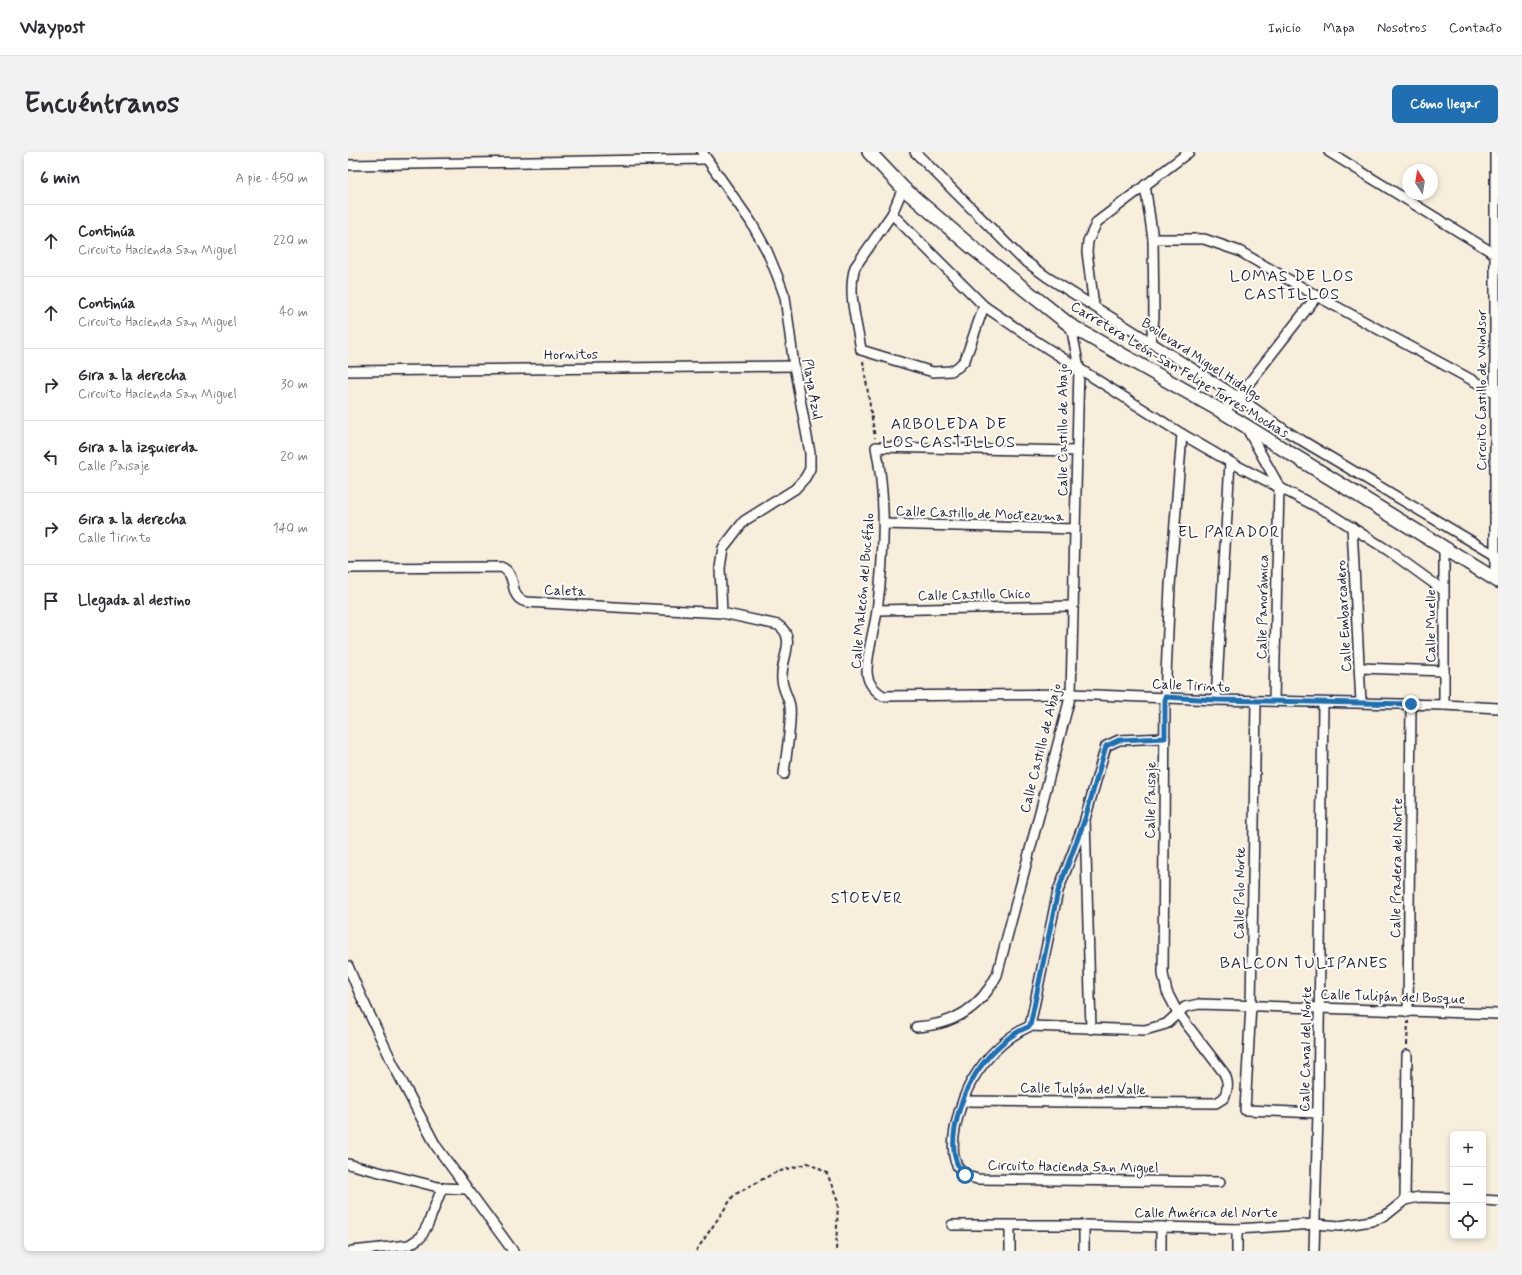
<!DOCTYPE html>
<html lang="es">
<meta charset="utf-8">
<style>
body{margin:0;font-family:Mynerve,sans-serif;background:#f2f2f3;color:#2b2b33}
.controls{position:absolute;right:12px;bottom:12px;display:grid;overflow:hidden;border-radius:6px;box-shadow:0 2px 6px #0003}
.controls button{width:36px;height:36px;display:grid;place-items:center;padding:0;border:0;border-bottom:1px solid #e1e1e2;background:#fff;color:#2b2b33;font:20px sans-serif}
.compass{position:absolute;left:1054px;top:12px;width:36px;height:36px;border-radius:50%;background:#fff;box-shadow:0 2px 6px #0003;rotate:348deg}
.stop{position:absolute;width:12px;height:12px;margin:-9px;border:3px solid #1f6fb2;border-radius:50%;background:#fff}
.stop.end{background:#1f6fb2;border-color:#fff;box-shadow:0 1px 4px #0008}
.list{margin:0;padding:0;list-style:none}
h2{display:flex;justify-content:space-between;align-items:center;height:52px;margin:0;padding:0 16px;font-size:17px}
h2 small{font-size:13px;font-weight:400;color:#7c7c81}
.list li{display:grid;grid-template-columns:26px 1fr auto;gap:12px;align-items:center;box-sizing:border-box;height:72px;padding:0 16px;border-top:1px solid #e1e1e2}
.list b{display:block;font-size:15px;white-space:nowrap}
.list p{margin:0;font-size:13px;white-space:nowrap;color:#7c7c81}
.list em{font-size:13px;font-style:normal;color:#7c7c81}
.icon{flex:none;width:22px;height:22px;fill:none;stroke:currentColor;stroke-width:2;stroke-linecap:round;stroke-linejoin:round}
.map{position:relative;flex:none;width:1150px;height:1099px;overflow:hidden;border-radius:6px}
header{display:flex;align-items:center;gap:24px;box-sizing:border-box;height:56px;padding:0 20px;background:#fff;border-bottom:1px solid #e1e1e2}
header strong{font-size:19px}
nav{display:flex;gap:22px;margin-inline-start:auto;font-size:14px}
.intro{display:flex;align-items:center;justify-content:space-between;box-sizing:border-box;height:96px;padding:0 24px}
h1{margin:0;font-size:28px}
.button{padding:10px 18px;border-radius:6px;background:#1f6fb2;color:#fff;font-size:14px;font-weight:700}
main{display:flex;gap:24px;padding:0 24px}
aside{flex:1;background:#fff;border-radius:6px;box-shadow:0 2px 6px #0003}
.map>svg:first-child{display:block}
</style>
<header>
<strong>Waypost</strong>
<nav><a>Inicio</a><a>Mapa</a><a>Nosotros</a><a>Contacto</a></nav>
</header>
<div class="intro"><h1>Encuéntranos</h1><a class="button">Cómo llegar</a></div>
<main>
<aside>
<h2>6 min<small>A pie · 450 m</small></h2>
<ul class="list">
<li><svg class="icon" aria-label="ahead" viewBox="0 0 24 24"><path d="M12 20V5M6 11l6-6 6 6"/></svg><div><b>Continúa</b><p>Circuito Hacienda San Miguel</p></div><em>220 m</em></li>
<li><svg class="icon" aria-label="ahead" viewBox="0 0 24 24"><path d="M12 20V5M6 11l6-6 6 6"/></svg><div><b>Continúa</b><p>Circuito Hacienda San Miguel</p></div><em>40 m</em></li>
<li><svg class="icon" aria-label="right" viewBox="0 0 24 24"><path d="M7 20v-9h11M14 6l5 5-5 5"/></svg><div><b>Gira a la derecha</b><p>Circuito Hacienda San Miguel</p></div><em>30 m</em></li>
<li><svg class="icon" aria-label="left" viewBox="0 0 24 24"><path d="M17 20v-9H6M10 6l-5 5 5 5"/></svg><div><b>Gira a la izquierda</b><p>Calle Paisaje</p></div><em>20 m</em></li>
<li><svg class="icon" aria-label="right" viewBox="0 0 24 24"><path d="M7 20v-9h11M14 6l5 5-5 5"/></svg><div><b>Gira a la derecha</b><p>Calle Tirinto</p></div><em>140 m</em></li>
<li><svg class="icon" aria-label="arrive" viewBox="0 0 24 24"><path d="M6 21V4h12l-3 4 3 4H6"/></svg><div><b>Llegada al destino</b></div></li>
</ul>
</aside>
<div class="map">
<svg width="1150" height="1099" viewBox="0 0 1150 1099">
<rect width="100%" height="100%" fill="#f7eedc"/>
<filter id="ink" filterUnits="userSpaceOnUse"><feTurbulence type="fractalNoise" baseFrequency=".025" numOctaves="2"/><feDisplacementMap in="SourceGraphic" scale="8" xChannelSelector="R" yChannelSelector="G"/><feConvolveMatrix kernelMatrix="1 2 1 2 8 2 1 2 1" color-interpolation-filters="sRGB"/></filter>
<g filter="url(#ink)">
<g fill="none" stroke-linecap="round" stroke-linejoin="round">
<g stroke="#22223b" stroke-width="12">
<g id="minor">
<polyline points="354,0 403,70 419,99 429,123 437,145 446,214 462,301 462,317 457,326 447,337 396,369 375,396 372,416 374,461"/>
<polyline points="567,0 672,105 699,125 890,245 938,279 1150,405"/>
<polyline points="981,0 1147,102"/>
<polyline points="0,13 358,7"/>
<polyline points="797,33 805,87 806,165 803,191"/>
<path d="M555,36L544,62L507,115C499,141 509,171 513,198L585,220L603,219L610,215L617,208L636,154"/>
<polyline points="544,62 636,154 680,184 834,282 882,310 981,361 1041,399 1095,438"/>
<polyline points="805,87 856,87 891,99 969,144 1148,241"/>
<polyline points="746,154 739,100 740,89 749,70 841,0"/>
<polyline points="0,219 446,214"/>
<polyline points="875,260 890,245 969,144"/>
<polyline points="898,275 931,334 926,549"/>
<path d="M729,299L528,295C539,350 536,405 529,459C526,479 519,500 519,519C519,531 526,538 535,544L723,542L868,548L1096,553L1150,556"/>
<polyline points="536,372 727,377"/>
<polyline points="1004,375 1013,551"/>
<path d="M0,416L153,415C171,422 159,445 178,450L374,461L430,473C450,486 432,508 434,527C434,536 440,544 442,554C444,572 438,602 436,622"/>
<polyline points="1147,427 1147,0"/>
<polyline points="529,458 725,454"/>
<polyline points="1012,516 1096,519"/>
<polyline points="868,548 882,310"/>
<polyline points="908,549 903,853 897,958 970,961"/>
<polyline points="1096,553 1096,395"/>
<polyline points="0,814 11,840 47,916 88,994 165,1099"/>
<polyline points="1060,860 1063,552"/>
<polyline points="682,874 710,739 736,671"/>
<path d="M568,875C605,873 632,857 649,823L723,542L731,216L723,174"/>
<polyline points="743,877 737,667 739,660 758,594 771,588 817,586"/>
<path d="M615,949L868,951L876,946C880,937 881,930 876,921L830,861L819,840L815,822L817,545L822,434L834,282"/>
<polyline points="0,1012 94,1036 119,1037"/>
<path d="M872,1030L629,1027C623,1025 617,1024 613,1019C595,1001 613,946 625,927C638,905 659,884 682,874L797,878L818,872L837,855L851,852L1150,862"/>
<polyline points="1057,1048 1059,903"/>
<polyline points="1135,1048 1150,1049"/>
<polyline points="604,1073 736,1073 889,1077 967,1072 992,1074 1023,1069 1037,1064 1057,1048 1071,1045 1105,1046"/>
<polyline points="4,1099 61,1093 73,1085 80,1072 94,1036"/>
<polyline points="662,1099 662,1074"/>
<polyline points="736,1099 736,1073"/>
<polyline points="813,1099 813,1075"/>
<polyline points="889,1099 889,1077"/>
<polyline points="966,1099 970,961 975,551"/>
</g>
</g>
<g stroke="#22223b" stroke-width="16">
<polyline id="secondary" points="521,0 555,36 626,97 723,174 875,260 1150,429"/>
</g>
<g stroke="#22223b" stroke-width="2" stroke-dasharray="4 3" stroke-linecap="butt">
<polyline points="515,209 527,286"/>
<polyline points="1059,893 1060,869"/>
<polyline points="348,1099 386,1043 426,1021 460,1011 479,1021 490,1050 488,1099"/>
</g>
<use href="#minor" stroke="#fdfcf7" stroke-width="9"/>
<use href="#secondary" stroke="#fdfcf7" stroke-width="13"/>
</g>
</g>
<g fill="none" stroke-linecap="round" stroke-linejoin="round" filter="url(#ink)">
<path stroke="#1f6fb2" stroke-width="5" d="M617,1023C594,1002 611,951 624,928C636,906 659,883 682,874L710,739L737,667L758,594L771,588L817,586V545L868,548L1063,552"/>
</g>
<g text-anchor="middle" stroke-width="4" stroke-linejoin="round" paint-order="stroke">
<g font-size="14" fill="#22223b" stroke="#fdfcf7">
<text transform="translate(223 202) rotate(-1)" y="5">Hornitos</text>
<text transform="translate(854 207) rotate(33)" y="5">Boulevard Miguel Hidalgo</text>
<text transform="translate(832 217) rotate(31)" y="5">Carretera León-San Felipe Torres Mochas</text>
<text transform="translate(465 237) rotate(80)" y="5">Playa Azul</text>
<text transform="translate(1133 238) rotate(-90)" y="5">Circuito Castillo de Windsor</text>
<text transform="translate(714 278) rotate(-90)" y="5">Calle Castillo de Abajo</text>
<text transform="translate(632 361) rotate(2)" y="5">Calle Castillo de Moctezuma</text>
<text transform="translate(217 438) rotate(3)" y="5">Caleta</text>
<text transform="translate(514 439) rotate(-85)" y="5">Calle Malecón del Bucéfalo</text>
<text transform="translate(626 442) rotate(-1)" y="5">Calle Castillo Chico</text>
<text transform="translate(914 455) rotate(-89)" y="5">Calle Panorámica</text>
<text transform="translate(995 464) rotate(-93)" y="5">Calle Embarcadero</text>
<text transform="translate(1082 474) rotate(-90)" y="5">Calle Muelle</text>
<text transform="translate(843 533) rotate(3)" y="5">Calle Tirinto</text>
<text transform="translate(692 596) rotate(-76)" y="5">Calle Castillo de Abajo</text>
<text transform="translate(802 648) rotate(-89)" y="5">Calle Paisaje</text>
<text transform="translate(1048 716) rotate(-89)" y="5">Calle Pradera del Norte</text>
<text transform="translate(891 741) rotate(-89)" y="5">Calle Polo Norte</text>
<text transform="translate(1045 844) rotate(2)" y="5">Calle Tulipán del Bosque</text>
<text transform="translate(957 897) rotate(-89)" y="5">Calle Canal del Norte</text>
<text transform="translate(735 936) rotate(1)" y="5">Calle Tulpán del Valle</text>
<text transform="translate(725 1014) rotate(1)" y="5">Circuito Hacienda San Miguel</text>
<text x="858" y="1065">Calle América del Norte</text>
</g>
<g font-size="16" letter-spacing="1" fill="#22223b" stroke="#fdfcf7">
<text x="944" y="129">LOMAS DE LOS<tspan x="944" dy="18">CASTILLOS</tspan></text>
<text x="601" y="277">ARBOLEDA DE<tspan x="601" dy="18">LOS CASTILLOS</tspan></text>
<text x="881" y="385">EL PARADOR</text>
<text x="519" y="751">STOEVER</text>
<text x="956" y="816">BALCON TULIPANES</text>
</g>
</g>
</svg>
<div class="controls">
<button>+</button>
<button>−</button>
<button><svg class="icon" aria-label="locate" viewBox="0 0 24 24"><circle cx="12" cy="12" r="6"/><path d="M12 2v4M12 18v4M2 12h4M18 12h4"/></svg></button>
</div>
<svg class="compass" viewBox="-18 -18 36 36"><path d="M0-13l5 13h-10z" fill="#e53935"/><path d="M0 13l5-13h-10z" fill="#7c7c81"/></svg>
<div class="stop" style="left:617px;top:1023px"></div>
<div class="stop end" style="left:1063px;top:552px"></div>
</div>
</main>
